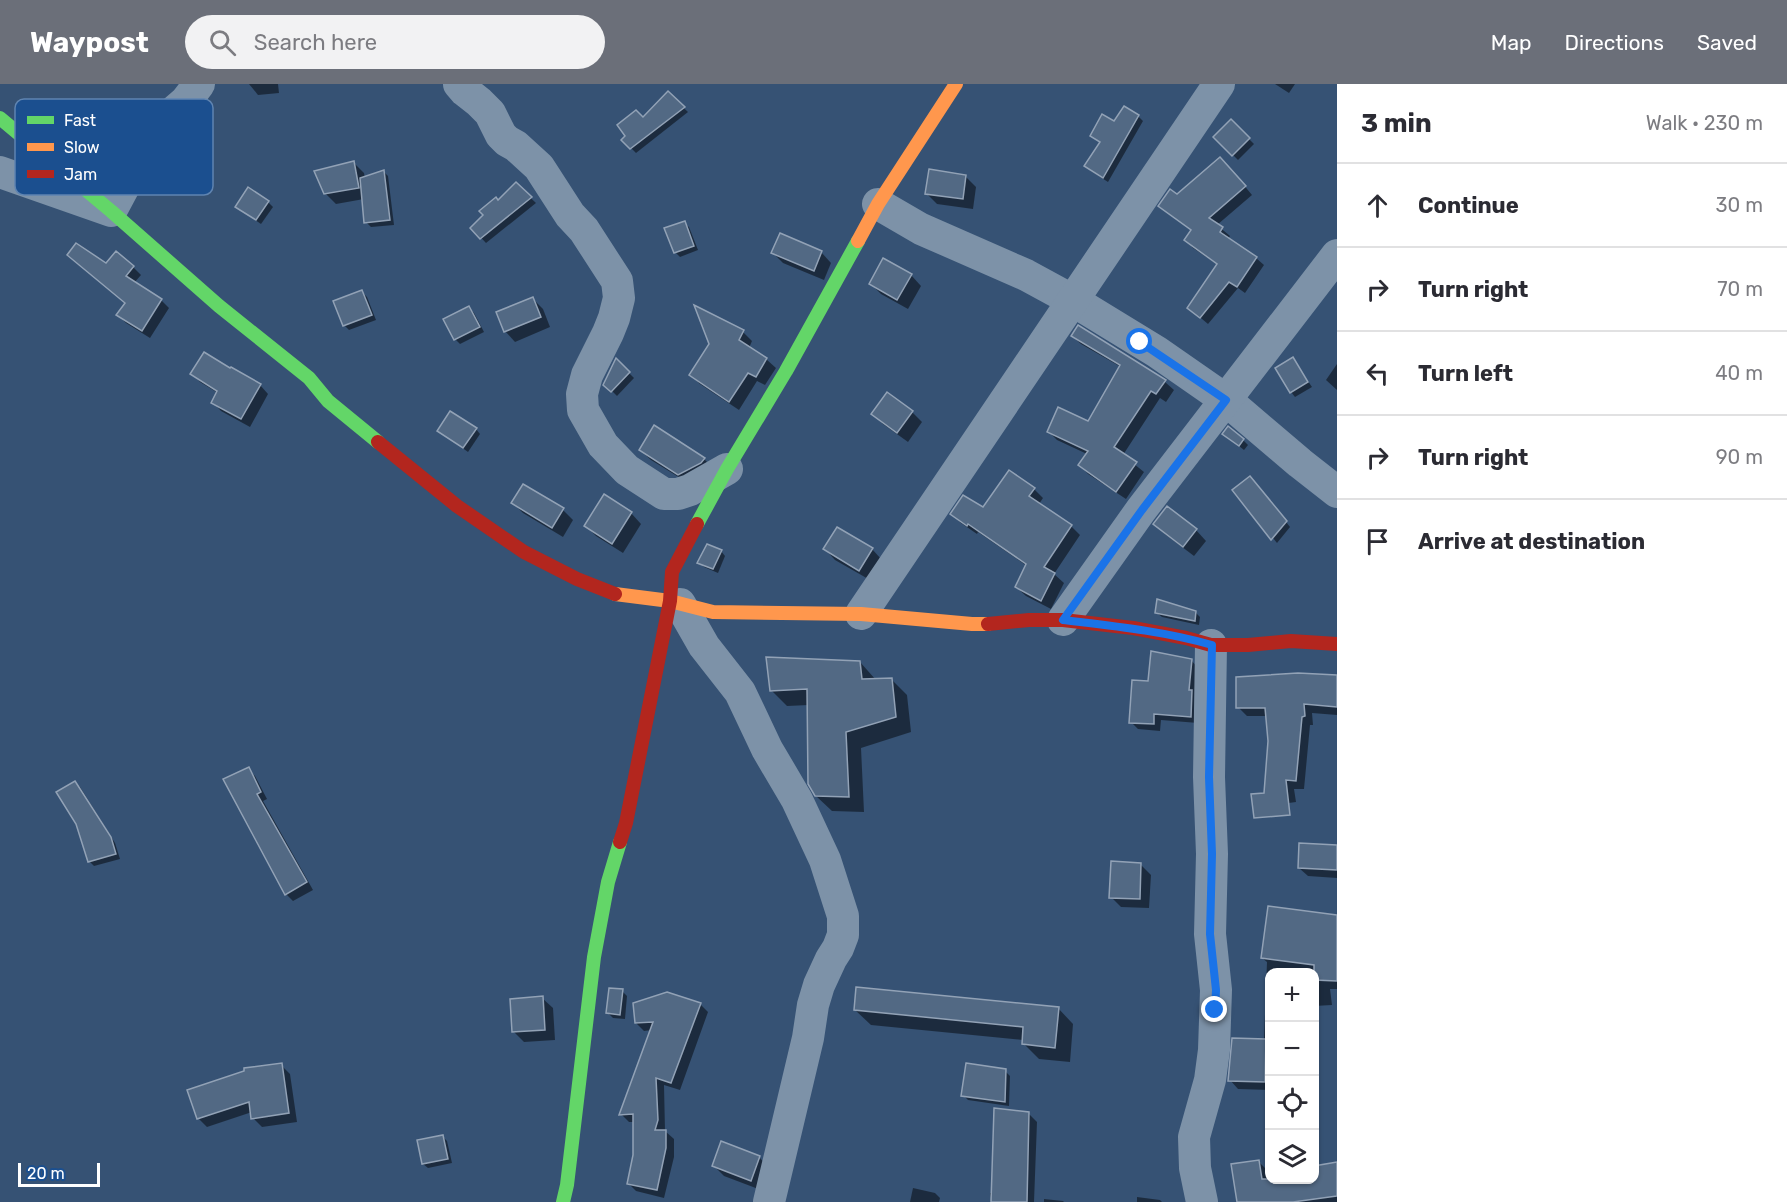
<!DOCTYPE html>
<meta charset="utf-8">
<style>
body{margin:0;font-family:Rubik,sans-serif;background:#f2f2f3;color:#2b2b33}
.controls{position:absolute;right:18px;bottom:18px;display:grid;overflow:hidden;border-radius:12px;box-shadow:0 2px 4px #0004}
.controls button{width:54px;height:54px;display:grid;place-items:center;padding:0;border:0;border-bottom:2px solid #e1e1e2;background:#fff;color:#2b2b33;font:30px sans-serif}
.scale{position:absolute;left:18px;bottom:15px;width:82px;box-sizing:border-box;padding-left:6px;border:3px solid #fff;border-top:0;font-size:16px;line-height:21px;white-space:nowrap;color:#fff;-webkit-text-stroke:4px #1b4f8f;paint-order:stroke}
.stop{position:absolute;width:18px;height:18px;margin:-14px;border:4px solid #1a73e8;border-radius:50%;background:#fff}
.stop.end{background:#1a73e8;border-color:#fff;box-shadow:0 2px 6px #0008}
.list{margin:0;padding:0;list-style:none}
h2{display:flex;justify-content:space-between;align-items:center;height:78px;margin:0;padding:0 24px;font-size:26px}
h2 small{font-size:20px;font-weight:400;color:#7c7c81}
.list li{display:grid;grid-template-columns:39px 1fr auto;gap:18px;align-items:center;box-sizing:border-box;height:84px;padding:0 24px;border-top:2px solid #e1e1e2}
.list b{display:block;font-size:22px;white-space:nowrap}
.list em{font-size:20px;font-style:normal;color:#7c7c81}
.icon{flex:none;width:33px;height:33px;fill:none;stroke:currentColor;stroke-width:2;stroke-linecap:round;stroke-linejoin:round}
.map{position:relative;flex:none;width:1337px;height:1118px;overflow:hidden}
header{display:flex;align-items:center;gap:36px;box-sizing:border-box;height:84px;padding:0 30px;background:#6b6f79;color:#fff}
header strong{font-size:28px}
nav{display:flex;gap:33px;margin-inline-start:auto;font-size:21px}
.search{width:420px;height:54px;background:#f2f2f3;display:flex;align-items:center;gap:15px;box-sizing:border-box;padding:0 21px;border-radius:33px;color:#7c7c81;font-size:22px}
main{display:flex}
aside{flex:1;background:#fff}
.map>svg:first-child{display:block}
</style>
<header>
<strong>Waypost</strong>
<div class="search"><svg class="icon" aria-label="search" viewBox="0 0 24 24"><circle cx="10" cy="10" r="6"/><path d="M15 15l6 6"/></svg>Search here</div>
<nav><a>Map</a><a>Directions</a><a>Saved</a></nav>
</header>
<main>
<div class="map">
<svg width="1337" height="1118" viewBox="0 0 1337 1118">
<rect width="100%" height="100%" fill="#365274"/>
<g fill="#0007">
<polygon points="249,0 278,0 279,9 258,11"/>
<polygon points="1275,0 1295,0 1289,9"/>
<polygon points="668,9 688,28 636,69 623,56"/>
<polygon points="1138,32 1143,37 1108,98 1091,87 1086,82 1101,59 1092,51 1114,39"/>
<polygon points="1231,37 1254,60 1238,76 1215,53"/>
<polygon points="354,79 364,89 365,94 384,88 388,92 394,141 371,143 366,138 364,115 336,120 325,109"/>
<polygon points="1228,82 1252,111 1217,141 1230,152 1228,155 1256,174 1264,181 1245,209 1238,204 1208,240 1189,224 1218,181 1193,164 1186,156 1192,147 1160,122"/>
<polygon points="965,92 976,103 973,125 937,120 926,109"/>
<polygon points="516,100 536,119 486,159 472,144"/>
<polygon points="268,118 273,123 261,140 242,127"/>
<polygon points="684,139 689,143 698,166 680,173 675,168"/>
<polygon points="821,168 831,179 824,196 783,179 773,169"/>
<polygon points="106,181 133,183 141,191 134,199 161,216 169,224 150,254 126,239 118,231 126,219"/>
<polygon points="911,191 921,202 908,225 881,210 871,200"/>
<polygon points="362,208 367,213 376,236 349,246 344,241"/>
<polygon points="533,215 543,225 550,243 515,258 505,247"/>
<polygon points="469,224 474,229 484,248 460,260 455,255"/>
<polygon points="1078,243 1165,298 1174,306 1166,318 1160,314 1123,371 1144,388 1126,415 1088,390 1080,381 1087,370 1057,356 1049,348 1088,339 1121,283 1081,260 1072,252"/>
<polygon points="743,248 752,257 749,264 766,275 776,284 765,301 757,297 739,326 700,300 691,291"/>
<polygon points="1293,275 1312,303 1295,313 1291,308"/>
<polygon points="616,276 634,294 617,312 605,300"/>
<polygon points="1337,280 1337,306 1326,296"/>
<polygon points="192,289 260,301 268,310 250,343 221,327 213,318 218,309 200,298"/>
<polygon points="912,328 922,338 908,358 883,340 873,330"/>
<polygon points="476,345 480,350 468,368 439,347"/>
<polygon points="1224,350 1243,356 1248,361 1244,366"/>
<polygon points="640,366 704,375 714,385 690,400 651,376"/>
<polygon points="1255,398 1290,443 1277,459 1234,406"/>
<polygon points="1034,405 1043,414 1039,420 1071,442 1080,451 1054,490 1064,499 1051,525 1026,512 1016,503 1027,482 978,448 977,450 961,439 952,430 983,425"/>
<polygon points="513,419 563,426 573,436 563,453 523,429"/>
<polygon points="631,429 641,440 623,469 596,452 586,442"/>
<polygon points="1155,440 1196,446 1206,457 1194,472 1165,450"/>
<polygon points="825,465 872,465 882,476 870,496 835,476"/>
<polygon points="721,467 725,472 718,489 704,483 699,478"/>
<polygon points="1195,528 1200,533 1199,541 1162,533 1157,529"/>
<polygon points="1191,576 1198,584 1198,639 1161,636 1160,647 1138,645 1131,638 1149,599"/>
<polygon points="860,578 876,596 891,595 907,611 911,648 861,664 864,728 832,727 816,712 809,621 787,622 771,606"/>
<polygon points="1337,593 1337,631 1312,629 1313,641 1310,641 1304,705 1294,705 1296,718 1274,721 1267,632 1247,632 1238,623"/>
<polygon points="248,685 255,692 267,715 263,717 313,806 293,817 286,810"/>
<polygon points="75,699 80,703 115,759 120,775 94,782 89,777 78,739"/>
<polygon points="1337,763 1337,794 1308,792 1299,784"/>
<polygon points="1140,780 1151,791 1149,824 1121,823 1111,813"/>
<polygon points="1337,833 1337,905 1330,905 1332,921 1314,922 1314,888 1270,888 1270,1006 1238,1005 1230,996 1264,957 1267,878 1262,874"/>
<polygon points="622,907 627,912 625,935 613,934 608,929"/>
<polygon points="542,914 553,924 555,956 524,958 514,948"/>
<polygon points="700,920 708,928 680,1006 664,1001 665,1047 674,1055 674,1073 664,1114 636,1107 628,1099 635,1072 635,1038 629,1038 621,1030 652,946 644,947 636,939"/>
<polygon points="1058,924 1073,940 1070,978 1039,975 1023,959 1023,956 871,941 855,926"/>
<polygon points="281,981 290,990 297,1038 262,1043 253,1034 252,1028 207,1043 198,1034"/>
<polygon points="1005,987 1010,992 1009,1022 968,1016 963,1011"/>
<polygon points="1029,1030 1037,1038 1034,1118 992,1118 990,1109 993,1109"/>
<polygon points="442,1052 447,1057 452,1079 428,1084 423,1080"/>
<polygon points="759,1073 769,1084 761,1106 724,1092 714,1082"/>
<polygon points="1258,1077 1269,1088 1270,1096 1314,1096 1337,1080 1337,1118 1238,1118"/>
<polygon points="913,1104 935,1109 940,1114 939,1118 910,1118"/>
<polygon points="1137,1113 1160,1116 1162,1118 1137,1118"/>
<polygon points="1044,1115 1063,1117 1064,1118 1044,1118"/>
</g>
<g fill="#526984" stroke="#92a2b6" stroke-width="1.5">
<polygon points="668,7 685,23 630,65 621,56 625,52 617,41 636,26 643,33"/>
<polygon points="1124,22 1139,31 1103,94 1084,82 1100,58 1090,52 1102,30 1114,37"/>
<polygon points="1231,35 1250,54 1232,72 1213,53"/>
<polygon points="1220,73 1246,102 1209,134 1223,143 1220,148 1257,173 1237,203 1229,198 1200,234 1187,224 1217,180 1184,156 1191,146 1158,122 1170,105 1177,110"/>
<polygon points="354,77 359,104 324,110 314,87"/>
<polygon points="929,85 966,91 963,115 925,110"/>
<polygon points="384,86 390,136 364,139 360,94"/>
<polygon points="516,98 532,113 480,155 470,144 483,131 479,127 496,113 498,116"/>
<polygon points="248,103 269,117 256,136 235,123"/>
<polygon points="685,137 694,162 674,169 664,144"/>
<polygon points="780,149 822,167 814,187 771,169"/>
<polygon points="76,159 106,179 116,167 134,182 126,192 162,215 142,247 116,231 125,219 67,171"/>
<polygon points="883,174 912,190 897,216 869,200"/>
<polygon points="362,206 372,231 343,242 333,217"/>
<polygon points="533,213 541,233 504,248 496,228"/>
<polygon points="694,221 744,246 739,256 767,274 756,293 748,289 729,318 689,291 709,260"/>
<polygon points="469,222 480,243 454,256 443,235"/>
<polygon points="1078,241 1166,296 1156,310 1151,307 1114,363 1137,378 1116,408 1078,381 1088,367 1047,348 1058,323 1088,337 1120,281 1071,252"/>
<polygon points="204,268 230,284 231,283 261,300 241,335 211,319 217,307 190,290"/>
<polygon points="1293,273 1308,298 1290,309 1275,284"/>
<polygon points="616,274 630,288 611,308 603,301"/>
<polygon points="887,308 913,327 897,349 871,330"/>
<polygon points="450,327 477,344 463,364 437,347"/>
<polygon points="654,341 705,374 701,379 678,391 639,366"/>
<polygon points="1228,342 1244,355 1239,362 1222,350"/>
<polygon points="1009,386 1035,404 1029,412 1072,441 1044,483 1055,489 1041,517 1015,503 1026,480 968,440 967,442 950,430 963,411 983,423"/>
<polygon points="1250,392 1287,437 1271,456 1232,406"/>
<polygon points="523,400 564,424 552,444 511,419"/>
<polygon points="604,410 632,428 612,460 584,442"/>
<polygon points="1167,422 1197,445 1183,463 1153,440"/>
<polygon points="837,443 873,464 859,487 823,465"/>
<polygon points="707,460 722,466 713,485 697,479"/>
<polygon points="1157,515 1196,527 1195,537 1155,529"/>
<polygon points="1151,567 1192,575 1189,606 1192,606 1191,633 1154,630 1154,640 1129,639 1132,596 1148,597"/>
<polygon points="766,573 860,577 862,595 892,594 896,633 846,648 849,713 815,712 808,700 807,605 770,607"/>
<polygon points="1298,589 1337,591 1337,623 1304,620 1305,632 1302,633 1296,697 1286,696 1290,731 1254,734 1251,710 1264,709 1268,657 1265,624 1236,624 1236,593"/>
<polygon points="249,683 261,708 257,710 307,798 285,811 223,695"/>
<polygon points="75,697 111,753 116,770 88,778 76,740 56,708"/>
<polygon points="1299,759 1337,761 1337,786 1298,784"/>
<polygon points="1111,777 1141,779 1140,815 1109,814"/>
<polygon points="1268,822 1337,831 1337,897 1314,896 1314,881 1261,874"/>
<polygon points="856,903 1059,923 1055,964 1022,960 1023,943 854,926"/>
<polygon points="609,904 623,905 620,931 606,929"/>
<polygon points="667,908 701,919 671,999 656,994 658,1036 655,1046 666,1046 666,1064 657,1106 627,1100 633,1071 633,1030 619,1031 653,938 635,939 633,919"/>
<polygon points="543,912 545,946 512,948 510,915"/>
<polygon points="1232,954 1266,955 1265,998 1228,997"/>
<polygon points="282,979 289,1029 251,1035 249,1018 197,1035 187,1006 244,987 244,984"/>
<polygon points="966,979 1006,985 1005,1018 961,1012"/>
<polygon points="994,1024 1029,1028 1027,1118 991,1118"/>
<polygon points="443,1051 448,1075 422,1080 417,1056"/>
<polygon points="721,1057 760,1072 751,1097 712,1082"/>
<polygon points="1259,1076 1262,1095 1314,1095 1314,1082 1337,1078 1337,1112 1293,1118 1237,1118 1231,1080"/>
</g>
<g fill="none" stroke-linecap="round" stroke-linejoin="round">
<g stroke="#7d92a8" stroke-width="32">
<polyline points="459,0 465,7 479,18 490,29 501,51 507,57 516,62 539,83 570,131 584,146 617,197 619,214 614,234 608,249 587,291 582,310 583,326 603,361 627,386 664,410 678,410 690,406 727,385"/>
<polyline points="0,88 111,127 143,67 164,36 186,17 199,0"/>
<polyline points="878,120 921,145 1026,191 1072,216 1157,268 1226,316 1300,379 1337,408"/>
<polyline points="680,520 704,562 740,608 767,665 797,716 825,776 843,832 843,851 838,864 831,875 819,901 813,921 808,954 769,1118"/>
<polyline points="861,530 1219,0"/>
<polyline points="1063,536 1141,426 1337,171"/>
<polyline points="1202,1118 1195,1084 1194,1053 1210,996 1214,966 1216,906 1210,850 1212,770 1209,693 1211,561"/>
</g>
<g stroke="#63d668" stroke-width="14">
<polyline points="0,34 111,127 219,222 309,294 328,317 378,358"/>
<polyline points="697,440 727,385 786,287 858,157"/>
<polyline points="563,1118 567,1101 594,873 608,798 620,758"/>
</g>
<g stroke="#ff974d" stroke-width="14">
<polyline points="858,157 878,120 956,0"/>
<polyline points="615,510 670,517 713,528 861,530 972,540 988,540"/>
</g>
<g stroke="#b3261e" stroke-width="14">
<polyline points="378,358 457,422 524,468 577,495 615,510"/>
<polyline points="988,540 1029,536 1063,536 1133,544 1186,554 1211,561 1248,561 1291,557 1337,560"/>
<polyline points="620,758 626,739 670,517 672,488 697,440"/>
</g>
</g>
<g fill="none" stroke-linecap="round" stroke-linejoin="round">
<path stroke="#1a73e8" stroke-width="8" d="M1140,258L1226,316L1142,426L1063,536C1113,542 1163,547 1212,561L1209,693L1212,770L1210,850L1216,906L1215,926"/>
</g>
<rect x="15" y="15" width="198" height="96" rx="9" fill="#1b4f8f" stroke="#5f84b1" stroke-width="1.5"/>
<rect x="27" y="32" width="27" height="8" fill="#63d668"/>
<rect x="27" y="59" width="27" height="8" fill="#ff974d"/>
<rect x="27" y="86" width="27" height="8" fill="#b3261e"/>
<g font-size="16" fill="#fff">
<text x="64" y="42">Fast</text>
<text x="64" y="69">Slow</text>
<text x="64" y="96">Jam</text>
</g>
</svg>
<div class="controls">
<button>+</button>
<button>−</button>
<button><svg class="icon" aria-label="locate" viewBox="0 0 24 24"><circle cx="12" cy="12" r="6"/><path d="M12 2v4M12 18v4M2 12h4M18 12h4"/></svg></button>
<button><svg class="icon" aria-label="layers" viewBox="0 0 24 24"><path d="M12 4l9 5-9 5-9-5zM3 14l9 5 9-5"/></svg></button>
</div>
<div class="scale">20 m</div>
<div class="stop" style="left:1140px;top:258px"></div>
<div class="stop end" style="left:1215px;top:926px"></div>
</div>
<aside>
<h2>3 min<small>Walk · 230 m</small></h2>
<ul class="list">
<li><svg class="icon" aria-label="ahead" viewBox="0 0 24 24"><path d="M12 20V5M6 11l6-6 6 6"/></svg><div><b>Continue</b></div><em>30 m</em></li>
<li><svg class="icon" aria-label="right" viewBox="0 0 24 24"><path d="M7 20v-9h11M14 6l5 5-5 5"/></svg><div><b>Turn right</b></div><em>70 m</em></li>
<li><svg class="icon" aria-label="left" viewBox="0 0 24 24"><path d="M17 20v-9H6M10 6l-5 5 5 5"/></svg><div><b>Turn left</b></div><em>40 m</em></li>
<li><svg class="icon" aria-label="right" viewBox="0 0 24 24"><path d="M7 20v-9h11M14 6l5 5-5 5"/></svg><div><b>Turn right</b></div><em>90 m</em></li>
<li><svg class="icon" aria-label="arrive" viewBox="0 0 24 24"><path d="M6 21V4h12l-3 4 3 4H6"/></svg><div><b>Arrive at destination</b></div></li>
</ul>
</aside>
</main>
